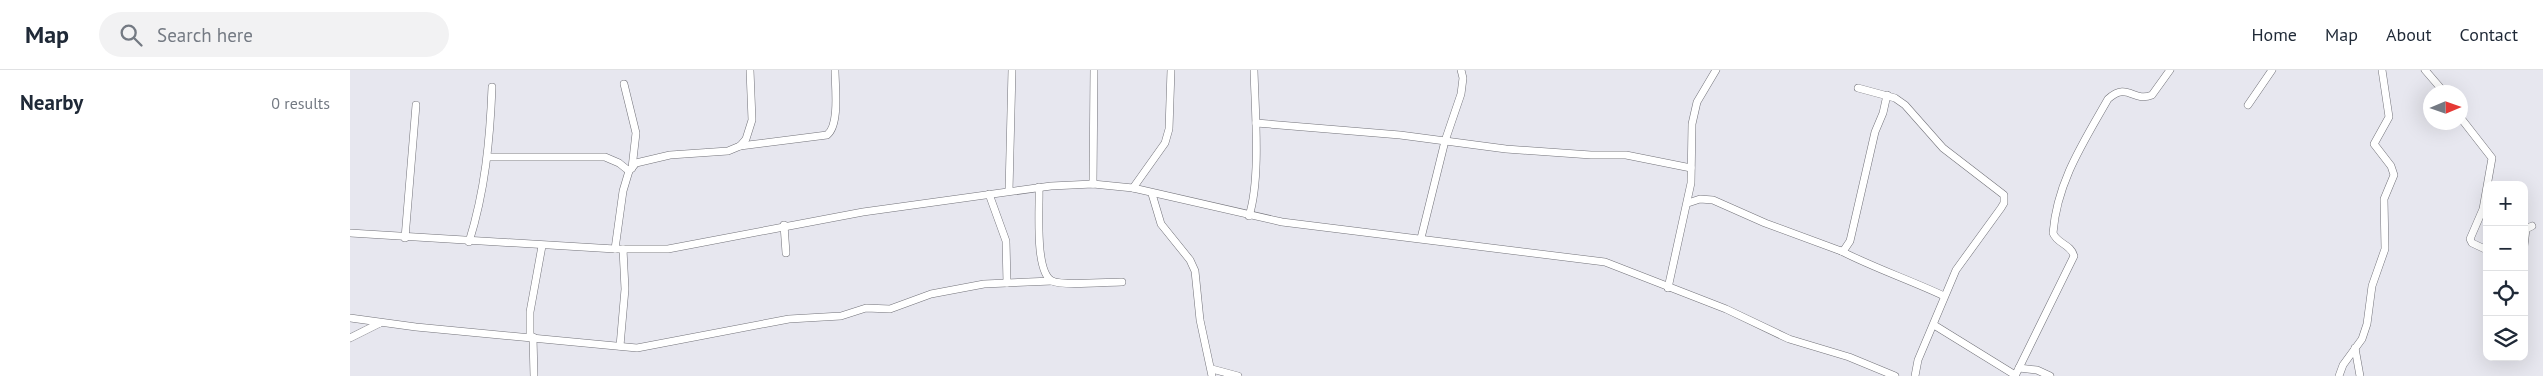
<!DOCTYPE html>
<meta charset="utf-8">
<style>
body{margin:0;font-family:"PT Sans",sans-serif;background:#f2f2f3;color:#1f2937}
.controls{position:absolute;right:15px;bottom:15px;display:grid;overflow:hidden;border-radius:10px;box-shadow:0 5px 20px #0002}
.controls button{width:45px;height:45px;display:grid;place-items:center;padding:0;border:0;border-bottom:1px solid #e0e1e3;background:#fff;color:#1f2937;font:25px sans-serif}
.compass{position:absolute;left:2073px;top:15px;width:45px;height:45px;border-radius:50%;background:#fff;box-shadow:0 5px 20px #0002;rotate:88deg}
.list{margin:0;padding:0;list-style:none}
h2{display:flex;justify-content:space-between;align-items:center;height:65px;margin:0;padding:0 20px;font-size:21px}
h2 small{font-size:16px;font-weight:400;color:#747a83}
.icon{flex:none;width:28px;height:28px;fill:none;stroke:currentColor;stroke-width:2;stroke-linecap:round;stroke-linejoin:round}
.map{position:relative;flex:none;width:2193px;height:306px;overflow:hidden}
header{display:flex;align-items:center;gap:30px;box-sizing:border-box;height:70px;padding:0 25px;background:#fff;border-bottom:1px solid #e0e1e3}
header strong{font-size:24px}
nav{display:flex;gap:28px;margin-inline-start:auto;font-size:18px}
.search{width:350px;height:45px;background:#f2f2f3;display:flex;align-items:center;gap:12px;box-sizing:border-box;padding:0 18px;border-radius:28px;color:#747a83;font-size:19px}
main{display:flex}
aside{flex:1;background:#fff}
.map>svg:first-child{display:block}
</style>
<header>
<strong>Map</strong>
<div class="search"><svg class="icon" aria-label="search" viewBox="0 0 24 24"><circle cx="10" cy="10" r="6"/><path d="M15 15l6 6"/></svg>Search here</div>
<nav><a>Home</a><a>Map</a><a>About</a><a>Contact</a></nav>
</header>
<main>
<aside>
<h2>Nearby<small>0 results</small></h2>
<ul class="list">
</ul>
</aside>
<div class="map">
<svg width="2193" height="306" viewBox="0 0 2193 306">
<rect width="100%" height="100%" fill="#e7e7ef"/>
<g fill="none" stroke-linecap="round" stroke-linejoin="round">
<g stroke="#727279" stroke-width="8">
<g id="minor">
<polyline points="2075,0 2094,22"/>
<polyline points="274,14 286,63 282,98"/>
<polyline points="1508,18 1545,28 1555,35 1593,78 1654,125 1654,133 1651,138 1606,200 1568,290 1565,306"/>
<polyline points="1898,35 1922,0"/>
<polyline points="2110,47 2142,88 2133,139 2120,169 2122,173 2137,180"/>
<polyline points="906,53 1050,65 1156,79 1241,85 1276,85 1341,98"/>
<path d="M390,76L477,65C490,55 485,16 485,0"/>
<polyline points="138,87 255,87 269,93 279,101"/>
<polyline points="743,114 744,0"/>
<path d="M689,117C690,136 684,201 702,211C712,216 758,212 772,212"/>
<polyline points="783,118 815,73 819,59 821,0"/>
<polyline points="659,121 662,0"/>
<polyline points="639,124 656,171 657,213"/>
<polyline points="802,124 811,154 840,190 845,201 850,250 862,306"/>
<polyline points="1338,133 1350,129 1363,130 1415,153 1491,181 1494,180 1500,171 1525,62 1533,43 1537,25"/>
<path d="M899,146C911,109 905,40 904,0"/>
<polyline points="434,155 436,183"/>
<polyline points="0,163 265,179 318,179 513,142 701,116 743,114 783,118 932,152 1255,192 1376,239 1439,269 1499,287 1545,306"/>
<polyline points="55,168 66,35"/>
<polyline points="1071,168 1095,71 1111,24 1113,8 1111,0"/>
<path d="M119,172C135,121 140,70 142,17"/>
<polyline points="2174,176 2176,159 2182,156"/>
<polyline points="265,179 273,121 279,101 286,93 320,85 378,81 390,76 396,69 402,50 400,0"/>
<path d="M1491,181C1524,198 1560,210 1594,226"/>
<polyline points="1318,218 1341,113 1342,54 1347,32 1366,0"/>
<polyline points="0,248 66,257 287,278 439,249 491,246 516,238 540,239 581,224 634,214 702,211"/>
<polyline points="1584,255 1665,305"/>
<polyline points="180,267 180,242 192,176"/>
<polyline points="183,267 184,306"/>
<polyline points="0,268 30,253"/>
<polyline points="270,276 275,219 273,179"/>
<polyline points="2005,278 2010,306"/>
<polyline points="1669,298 1687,300 1700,306"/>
<polyline points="862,299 888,306"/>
<path d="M1665,306L1724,186C1721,174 1707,174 1703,163C1707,112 1733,73 1758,29C1778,11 1783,33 1802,25L1820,0"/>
<polyline points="1989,306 1993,295 2012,269 2017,254 2022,216 2035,179 2034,129 2044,105 2041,96 2024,74 2039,47 2032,0"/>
</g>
</g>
<use href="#minor" stroke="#fff" stroke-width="7"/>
</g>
</svg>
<div class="controls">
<button>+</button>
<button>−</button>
<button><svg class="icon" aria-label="locate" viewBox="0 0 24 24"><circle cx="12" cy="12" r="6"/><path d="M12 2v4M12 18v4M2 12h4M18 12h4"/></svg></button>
<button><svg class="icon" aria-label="layers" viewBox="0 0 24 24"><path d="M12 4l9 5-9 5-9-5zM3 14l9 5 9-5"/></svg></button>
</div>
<svg class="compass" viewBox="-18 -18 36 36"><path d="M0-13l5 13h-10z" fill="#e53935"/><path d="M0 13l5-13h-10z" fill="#747a83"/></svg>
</div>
</main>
